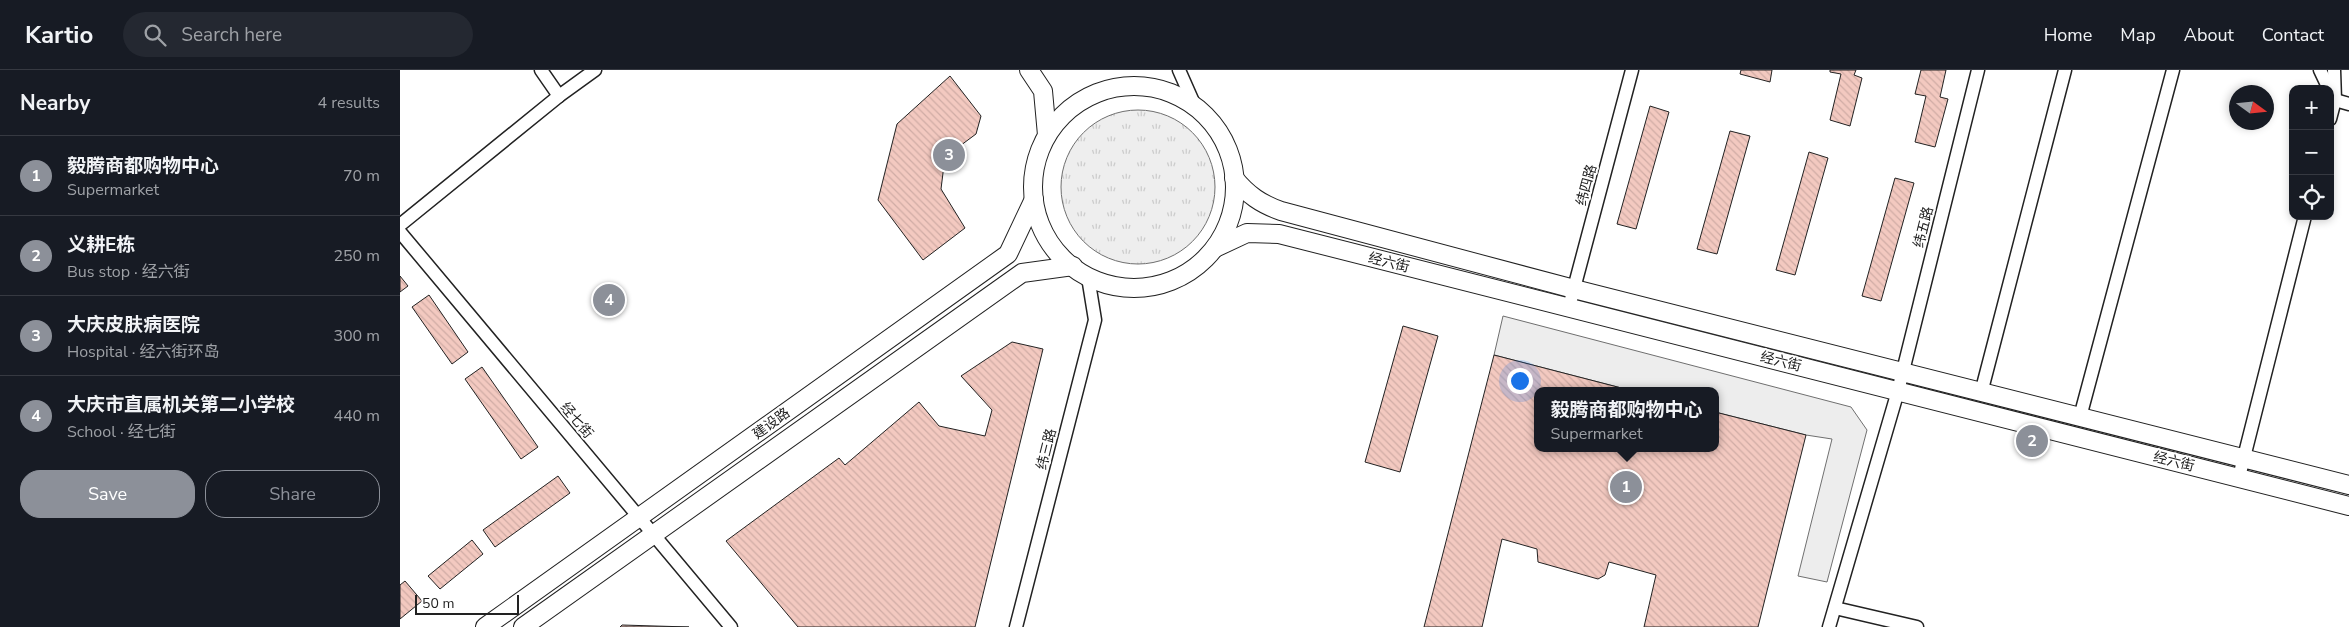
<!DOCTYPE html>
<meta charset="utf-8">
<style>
body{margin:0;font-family:"Nunito Sans","Noto Sans SC",sans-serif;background:#242831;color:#f1f3f6}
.controls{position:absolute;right:15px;top:15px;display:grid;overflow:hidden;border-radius:10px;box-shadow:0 2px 8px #0003}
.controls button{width:45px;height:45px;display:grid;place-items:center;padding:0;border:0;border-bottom:1px solid #363941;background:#171b24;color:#f1f3f6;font:25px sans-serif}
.compass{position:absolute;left:1829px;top:15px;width:45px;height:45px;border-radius:50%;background:#171b24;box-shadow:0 2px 8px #0003;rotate:105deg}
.scale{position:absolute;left:15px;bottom:12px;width:104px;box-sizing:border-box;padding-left:5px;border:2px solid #222;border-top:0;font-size:14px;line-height:18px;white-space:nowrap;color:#222;-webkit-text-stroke:4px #fff;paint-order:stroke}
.you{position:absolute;left:1119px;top:310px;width:18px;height:18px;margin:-12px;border:4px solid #fff;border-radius:50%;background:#1a73e8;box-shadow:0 0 0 8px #1a73e833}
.badge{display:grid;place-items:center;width:32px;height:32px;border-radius:50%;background:#8c9099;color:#fff;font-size:16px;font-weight:700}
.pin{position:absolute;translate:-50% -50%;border:2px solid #fff;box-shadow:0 1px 5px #0006}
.popup{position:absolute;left:1134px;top:317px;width:185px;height:65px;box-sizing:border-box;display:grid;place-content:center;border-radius:10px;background:#171b24;filter:drop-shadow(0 1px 4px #0005);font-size:16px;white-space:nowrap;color:#9ea1a6}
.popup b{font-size:19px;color:#f1f3f6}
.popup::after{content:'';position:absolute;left:50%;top:100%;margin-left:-10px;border:10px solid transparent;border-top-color:#171b24}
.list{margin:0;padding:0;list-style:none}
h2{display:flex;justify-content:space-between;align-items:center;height:65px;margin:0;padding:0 20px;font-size:21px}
h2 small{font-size:16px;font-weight:400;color:#9ea1a6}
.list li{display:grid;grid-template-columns:32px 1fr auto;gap:15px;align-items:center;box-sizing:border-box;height:80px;padding:0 20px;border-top:1px solid #363941}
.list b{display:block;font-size:19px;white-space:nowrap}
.list p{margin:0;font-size:16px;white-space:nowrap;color:#9ea1a6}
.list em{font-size:16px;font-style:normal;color:#9ea1a6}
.actions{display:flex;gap:10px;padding:15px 20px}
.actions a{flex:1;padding:11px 0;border:1px solid #8c9099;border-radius:20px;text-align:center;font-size:18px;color:#8c9099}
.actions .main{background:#8c9099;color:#fff}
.icon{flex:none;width:28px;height:28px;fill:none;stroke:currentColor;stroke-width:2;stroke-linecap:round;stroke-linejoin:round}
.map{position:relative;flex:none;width:1949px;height:557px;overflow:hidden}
header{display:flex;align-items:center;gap:30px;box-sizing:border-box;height:70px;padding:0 25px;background:#171b24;border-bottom:1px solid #363941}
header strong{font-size:24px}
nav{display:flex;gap:28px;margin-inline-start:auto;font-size:18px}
.search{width:350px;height:45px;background:#242831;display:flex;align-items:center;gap:12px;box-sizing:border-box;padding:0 18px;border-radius:28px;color:#9ea1a6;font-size:19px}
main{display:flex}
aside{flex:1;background:#171b24}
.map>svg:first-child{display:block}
</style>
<header>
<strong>Kartio</strong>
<div class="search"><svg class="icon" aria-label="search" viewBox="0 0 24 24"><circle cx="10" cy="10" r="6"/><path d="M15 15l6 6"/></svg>Search here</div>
<nav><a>Home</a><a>Map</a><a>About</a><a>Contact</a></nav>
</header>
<main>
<aside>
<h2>Nearby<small>4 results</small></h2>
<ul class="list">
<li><span class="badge">1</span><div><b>毅腾商都购物中心</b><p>Supermarket</p></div><em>70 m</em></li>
<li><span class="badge">2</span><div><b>义耕E栋</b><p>Bus stop · 经六街</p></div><em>250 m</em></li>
<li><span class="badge">3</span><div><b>大庆皮肤病医院</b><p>Hospital · 经六街环岛</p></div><em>300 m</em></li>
<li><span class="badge">4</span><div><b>大庆市直属机关第二小学校</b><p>School · 经七街</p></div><em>440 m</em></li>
</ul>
<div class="actions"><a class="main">Save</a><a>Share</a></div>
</aside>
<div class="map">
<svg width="1949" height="557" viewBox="0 0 1949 557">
<defs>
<pattern id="grass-tufts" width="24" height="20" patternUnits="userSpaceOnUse" patternTransform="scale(1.25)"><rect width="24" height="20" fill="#eee"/><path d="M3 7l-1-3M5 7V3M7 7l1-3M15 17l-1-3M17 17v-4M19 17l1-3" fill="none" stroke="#ccc"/></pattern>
<pattern id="building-back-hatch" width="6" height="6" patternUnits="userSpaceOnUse" patternTransform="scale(1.25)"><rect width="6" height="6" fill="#f3c9c0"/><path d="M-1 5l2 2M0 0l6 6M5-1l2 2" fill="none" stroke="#d0aca5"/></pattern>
</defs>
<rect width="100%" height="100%" fill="#fff"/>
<circle fill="url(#grass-tufts)" stroke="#6f6f6f" cx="738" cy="117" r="77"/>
<polygon fill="#ededed" stroke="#6f6f6f" points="1103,246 1451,337 1467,360 1427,512 1398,506 1432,369 1406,365 1315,342 1315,321 1233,321 1094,285"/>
<g fill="url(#building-back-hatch)" stroke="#222">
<polygon points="1341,0 1372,0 1370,12 1340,4"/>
<polygon points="1430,0 1456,0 1454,5 1462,8 1450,56 1430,50 1441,4 1430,2"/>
<polygon points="1521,0 1546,0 1540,27 1548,29 1535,77 1515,72 1526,26 1515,24"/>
<polygon points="550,6 581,46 576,64 545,87 541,119 565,158 523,190 478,130 497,54"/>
<polygon points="1250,36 1269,42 1236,159 1217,154"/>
<polygon points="1330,61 1350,66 1317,184 1297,179"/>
<polygon points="1409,82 1428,88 1395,205 1376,200"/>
<polygon points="1495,108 1514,113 1481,231 1462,226"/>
<polygon points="0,206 8,216 0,222"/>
<polygon points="29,225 68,282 52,294 12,237"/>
<polygon points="1003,256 1038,266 1000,402 965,392"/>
<polygon points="612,272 643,279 575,557 398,557 326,471 439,388 445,395 519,332 539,356 585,366 592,340 561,306"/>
<polygon points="1094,285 1233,321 1137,321 1137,378 1315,378 1315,342 1406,365 1358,557 1244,557 1256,505 1209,492 1205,505 1198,509 1138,492 1137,479 1102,469 1082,557 1024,557"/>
<polygon points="82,297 138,377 121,389 65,309"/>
<polygon points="158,406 170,423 95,477 83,460"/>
<polygon points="72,470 83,484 40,519 28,506"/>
<polygon points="5,511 22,531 0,549 0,515"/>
<polygon points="222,555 289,557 220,557"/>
</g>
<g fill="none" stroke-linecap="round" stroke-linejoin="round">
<g stroke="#222" stroke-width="15">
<g id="minor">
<polyline points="141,0 159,26"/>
<polyline points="779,0 794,34"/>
<polyline points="1920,0 1929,19"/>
<polyline points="1931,23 1935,30 1949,34"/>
<polyline points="1930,49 1935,30 1934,0"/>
<polyline points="0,155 159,26 195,0"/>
<polyline points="0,162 331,557"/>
<polyline points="1169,237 1232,0"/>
<polyline points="1581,323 1665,0"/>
<polyline points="1680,347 1773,0"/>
<polyline points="1839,407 1905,146"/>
<polyline points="1435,538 1517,557"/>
<polyline points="616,557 695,250 688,207"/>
<polyline points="1429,557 1498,321 1578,0"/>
</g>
</g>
<g stroke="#222" stroke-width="20">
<g id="secondary">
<polyline points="629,0 643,21 647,65"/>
<circle cx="734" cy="117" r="101"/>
<path d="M834,108C848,125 861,134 881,141L1174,219L1949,415"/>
<polyline points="815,178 847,163 879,164 1949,436"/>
<polyline points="85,557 608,184 634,129"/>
<polyline points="123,557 622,203 673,196"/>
</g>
</g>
<use href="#minor" stroke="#fff" stroke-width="12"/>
<use href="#secondary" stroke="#fff" stroke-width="18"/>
</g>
<g text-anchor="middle" stroke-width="4" stroke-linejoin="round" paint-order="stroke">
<g font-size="14" fill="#222" stroke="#fff">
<text transform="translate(1186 115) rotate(-75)" y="5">纬四路</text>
<text transform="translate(1523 157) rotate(-76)" y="5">纬五路</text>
<text transform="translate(989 192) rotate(14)" y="5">经六街</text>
<text transform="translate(1381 291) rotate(14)" y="5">经六街</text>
<text transform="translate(177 350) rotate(50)" y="5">经七街</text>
<text transform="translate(371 353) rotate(-36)" y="5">建设路</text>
<text transform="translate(646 379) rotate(-76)" y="5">纬三路</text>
<text transform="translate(1774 391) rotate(14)" y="5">经六街</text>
</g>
</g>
</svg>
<div class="controls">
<button>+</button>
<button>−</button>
<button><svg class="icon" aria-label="locate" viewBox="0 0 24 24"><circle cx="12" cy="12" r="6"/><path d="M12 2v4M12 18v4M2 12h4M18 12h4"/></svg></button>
</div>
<svg class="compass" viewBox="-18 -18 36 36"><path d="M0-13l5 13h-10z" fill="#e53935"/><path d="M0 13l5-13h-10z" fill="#9ea1a6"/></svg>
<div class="scale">50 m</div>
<div class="you"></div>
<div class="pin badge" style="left:1226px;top:417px">1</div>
<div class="popup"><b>毅腾商都购物中心</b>Supermarket</div>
<div class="pin badge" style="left:1632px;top:371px">2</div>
<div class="pin badge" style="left:549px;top:85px">3</div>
<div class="pin badge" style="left:209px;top:230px">4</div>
</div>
</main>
